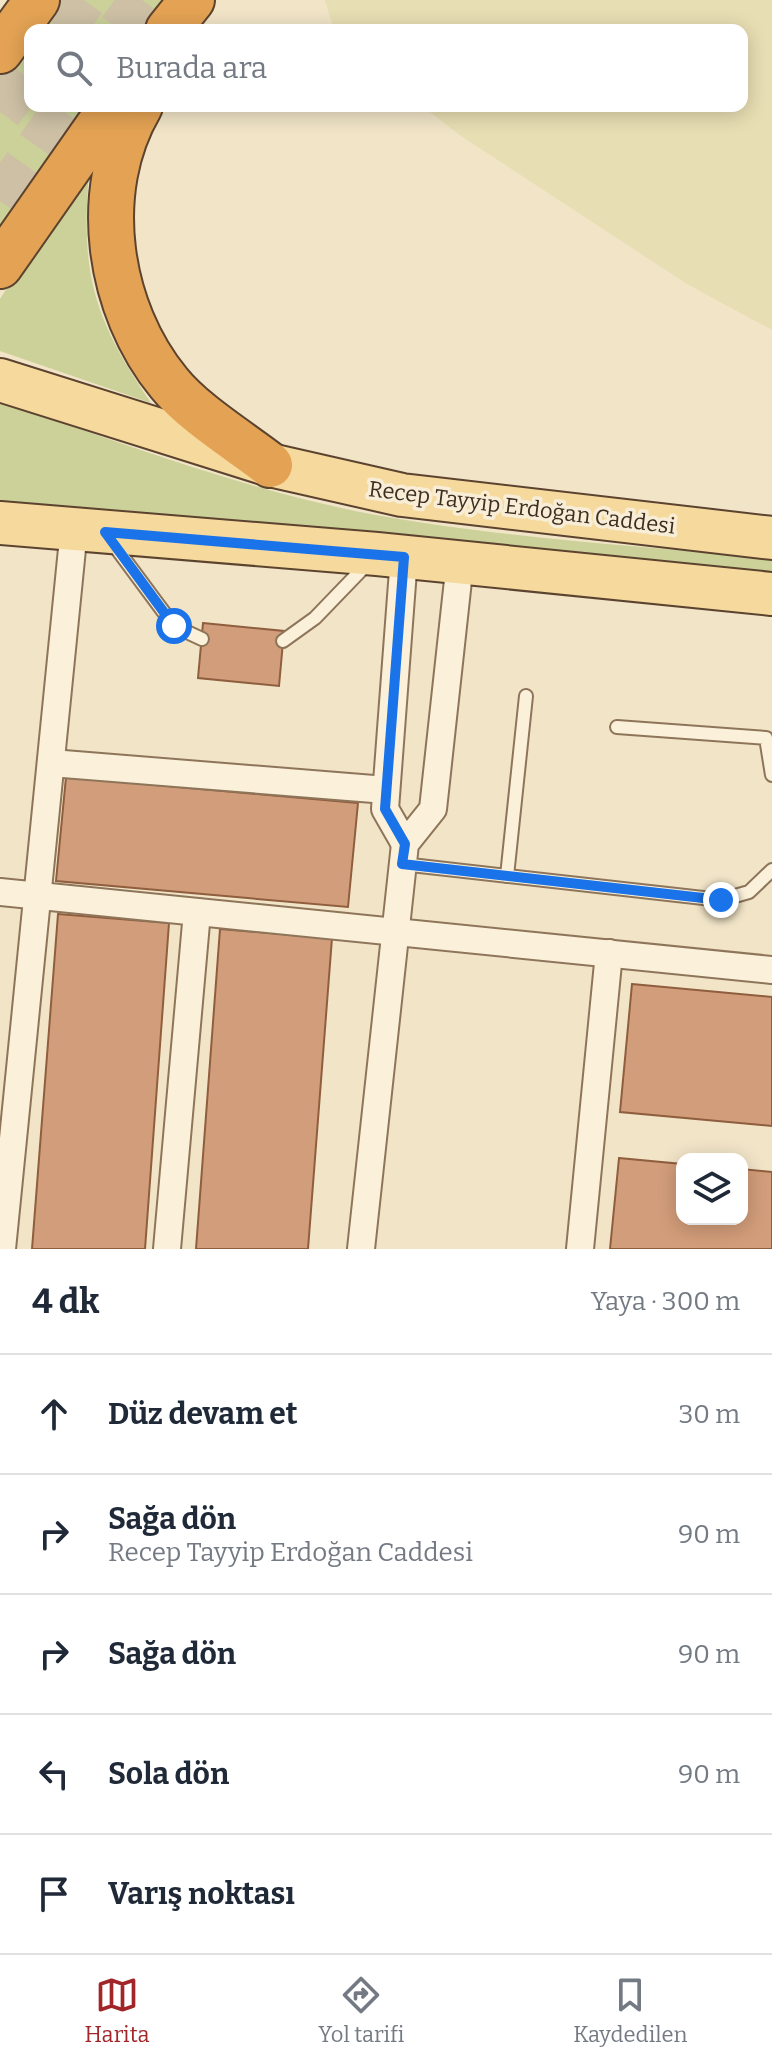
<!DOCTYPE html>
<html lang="tr">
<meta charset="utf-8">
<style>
body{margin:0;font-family:Bitter,serif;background:#f2f2f3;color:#1f2937}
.controls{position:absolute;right:24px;bottom:24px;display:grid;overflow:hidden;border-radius:16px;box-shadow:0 4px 20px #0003}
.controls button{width:72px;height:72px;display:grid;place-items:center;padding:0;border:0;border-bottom:2px solid #e0e1e3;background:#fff;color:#1f2937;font:40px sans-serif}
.stop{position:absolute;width:24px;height:24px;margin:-18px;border:6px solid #1a73e8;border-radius:50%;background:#fff}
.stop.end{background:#1a73e8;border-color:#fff;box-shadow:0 2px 8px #0008}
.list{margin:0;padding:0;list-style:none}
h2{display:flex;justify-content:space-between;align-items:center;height:104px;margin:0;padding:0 32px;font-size:34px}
h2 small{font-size:26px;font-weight:400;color:#747a83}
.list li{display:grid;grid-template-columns:52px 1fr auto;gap:24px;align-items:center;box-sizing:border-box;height:120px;padding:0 32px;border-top:2px solid #e0e1e3}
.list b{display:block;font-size:30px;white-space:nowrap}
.list p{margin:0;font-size:26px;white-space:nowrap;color:#747a83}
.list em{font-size:26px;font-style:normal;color:#747a83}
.icon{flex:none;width:44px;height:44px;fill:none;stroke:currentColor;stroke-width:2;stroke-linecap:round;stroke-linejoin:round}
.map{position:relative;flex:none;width:772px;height:1249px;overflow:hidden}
.search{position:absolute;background:#fff;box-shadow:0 4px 20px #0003;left:24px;right:24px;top:24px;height:88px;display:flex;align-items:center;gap:20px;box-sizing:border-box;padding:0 28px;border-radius:16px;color:#747a83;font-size:30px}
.sheet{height:704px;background:#fff}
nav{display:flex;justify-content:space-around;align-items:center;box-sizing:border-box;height:112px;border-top:2px solid #e0e1e3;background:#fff;font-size:22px;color:#747a83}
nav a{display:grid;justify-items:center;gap:4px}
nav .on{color:#a22629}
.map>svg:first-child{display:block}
</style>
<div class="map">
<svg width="772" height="1249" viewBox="0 0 772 1249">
<rect width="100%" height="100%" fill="#f1e4c7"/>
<polygon fill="#e8deb3" points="325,0 772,0 772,330 687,284 461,136 422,106 742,106 742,30 334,30"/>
<g fill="#cbd199">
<polygon points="65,0 165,0 143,30 43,30"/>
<polygon points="30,47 30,106 88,106 0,226 0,86"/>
<path d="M90,162C80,269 90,314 151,403L0,351V299Z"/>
<path d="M0,402C117,441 234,486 355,511C492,538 633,545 772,559V575L252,522L0,502Z"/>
</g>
<g fill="#d29d7a" stroke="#8f5e3f" stroke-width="2">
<polygon points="203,623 284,631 279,686 198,678"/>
<polygon points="66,777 358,803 348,907 56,881"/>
<polygon points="58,914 169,923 145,1249 32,1249"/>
<polygon points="220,929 332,938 308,1249 196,1249"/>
<polygon points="632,984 772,997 772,1126 620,1112"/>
<polygon points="619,1158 682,1164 682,1219 742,1219 742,1169 772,1172 772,1249 610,1249"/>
</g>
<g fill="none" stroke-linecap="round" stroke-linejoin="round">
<g stroke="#cdc0a5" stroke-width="44" stroke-dasharray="44 22" stroke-linecap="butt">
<polyline points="62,30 84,0"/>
<polyline points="120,30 142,0"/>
<polyline points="0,112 30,72"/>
<polyline points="0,201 67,106"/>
</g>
<g stroke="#8e755a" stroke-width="16">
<g id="lane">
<polyline points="111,541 174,626 202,639"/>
<polyline points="283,641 315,618 369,562"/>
<polyline points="617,727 766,738 772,775"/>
<polyline points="402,864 721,900 749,892 772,870"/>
<polyline points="507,876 526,696"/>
</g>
</g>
<g stroke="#8e755a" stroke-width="30">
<g id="street">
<polyline points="404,557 385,809 405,844"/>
<polyline points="51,763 386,790"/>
<polyline points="0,892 772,970"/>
<polyline points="2,1249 74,529"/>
<polyline points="167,1249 197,912"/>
<polyline points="361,1249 405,844 433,809 460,562"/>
<polyline points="580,1249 609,953"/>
</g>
</g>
<g stroke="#5c432f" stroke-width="46">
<g id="primary">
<polyline points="0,380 270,465 402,495 772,538"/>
<polyline points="0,523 377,554 772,594"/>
</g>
</g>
<g stroke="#5c432f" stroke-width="48">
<g id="highway">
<polyline points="168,30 192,0"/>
<polyline points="0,51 37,0"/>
<path d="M140,106C90,191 108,309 169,383C193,413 239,441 270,465"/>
<polyline points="0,266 112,106"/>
</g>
</g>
<use href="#lane" stroke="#fbf1db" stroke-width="12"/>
<use href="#street" stroke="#fbf1db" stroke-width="26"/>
<use href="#primary" stroke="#f6d99d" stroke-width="42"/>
<use href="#highway" stroke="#e4a354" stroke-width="44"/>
</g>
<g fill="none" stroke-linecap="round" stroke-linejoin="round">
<polyline stroke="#1a73e8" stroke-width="10" points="174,626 105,532 404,557 385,809 405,844 402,864 721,900"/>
</g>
<g text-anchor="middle" stroke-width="7" stroke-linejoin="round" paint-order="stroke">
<g font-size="22" fill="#3e2e1f" stroke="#f8eed7">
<text transform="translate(522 507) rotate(7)" y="8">Recep Tayyip Erdoğan Caddesi</text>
</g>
</g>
</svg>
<div class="controls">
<button><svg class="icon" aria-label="layers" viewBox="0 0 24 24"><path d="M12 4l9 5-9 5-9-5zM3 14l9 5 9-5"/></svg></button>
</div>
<div class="stop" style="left:174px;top:626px"></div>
<div class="stop end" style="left:721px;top:900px"></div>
<div class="search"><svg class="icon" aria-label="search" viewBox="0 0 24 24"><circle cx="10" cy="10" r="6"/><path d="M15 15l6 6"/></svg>Burada ara</div>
</div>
<section class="sheet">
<h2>4 dk<small>Yaya · 300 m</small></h2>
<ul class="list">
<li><svg class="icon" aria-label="ahead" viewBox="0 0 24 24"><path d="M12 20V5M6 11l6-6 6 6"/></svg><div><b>Düz devam et</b></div><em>30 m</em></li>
<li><svg class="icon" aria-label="right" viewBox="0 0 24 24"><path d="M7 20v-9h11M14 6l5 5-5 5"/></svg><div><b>Sağa dön</b><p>Recep Tayyip Erdoğan Caddesi</p></div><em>90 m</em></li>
<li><svg class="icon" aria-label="right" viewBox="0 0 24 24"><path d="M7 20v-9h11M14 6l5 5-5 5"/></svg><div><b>Sağa dön</b></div><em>90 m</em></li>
<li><svg class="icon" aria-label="left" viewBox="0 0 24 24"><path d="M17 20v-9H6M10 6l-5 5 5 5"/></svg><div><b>Sola dön</b></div><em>90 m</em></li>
<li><svg class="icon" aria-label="arrive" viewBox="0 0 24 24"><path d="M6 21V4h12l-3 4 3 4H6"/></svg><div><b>Varış noktası</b></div></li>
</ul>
</section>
<nav>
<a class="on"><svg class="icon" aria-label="map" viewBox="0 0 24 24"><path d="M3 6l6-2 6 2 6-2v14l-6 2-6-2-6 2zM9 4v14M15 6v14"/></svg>Harita</a>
<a><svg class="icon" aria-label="directions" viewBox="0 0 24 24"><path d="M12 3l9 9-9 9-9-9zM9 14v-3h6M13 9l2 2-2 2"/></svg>Yol tarifi</a>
<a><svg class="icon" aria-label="saved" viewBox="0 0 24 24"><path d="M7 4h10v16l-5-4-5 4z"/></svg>Kaydedilen</a>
</nav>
